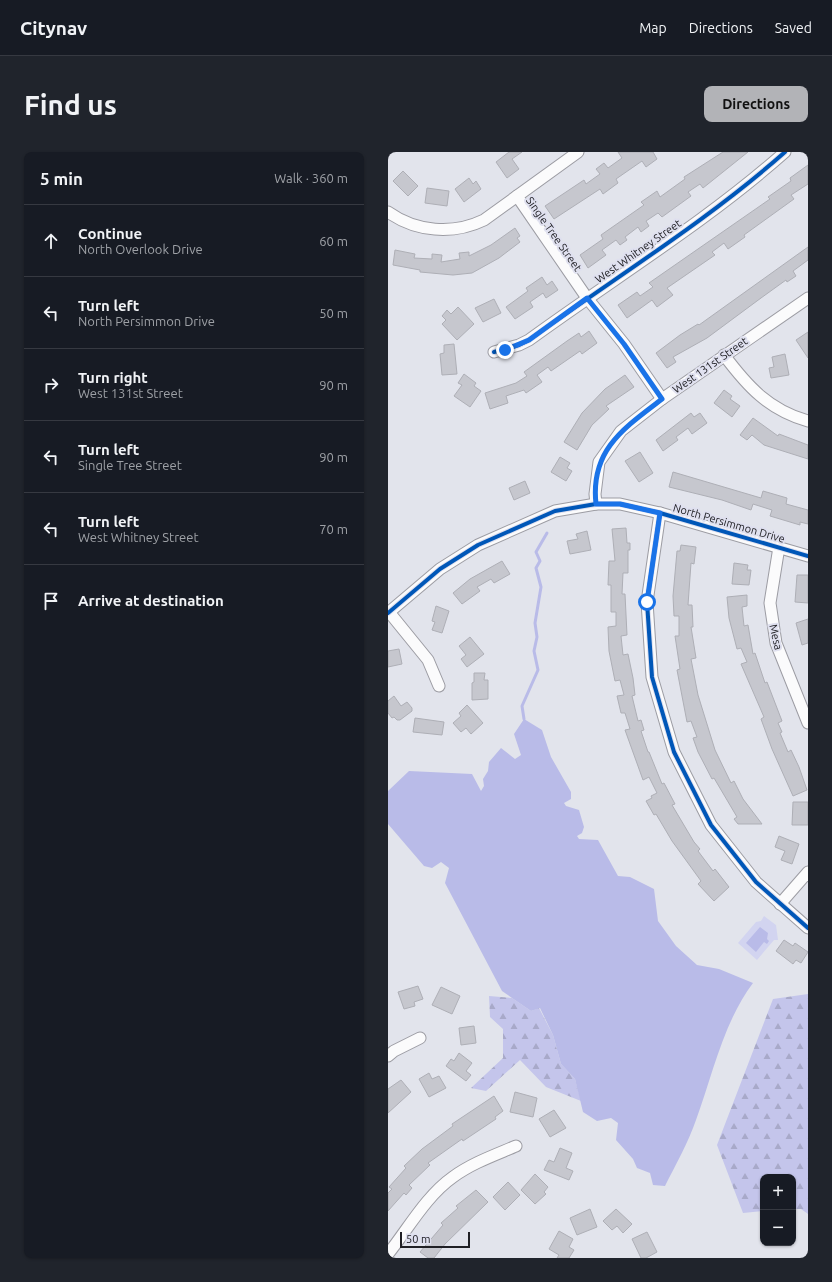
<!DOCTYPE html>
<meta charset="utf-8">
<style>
body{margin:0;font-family:Ubuntu,sans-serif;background:#20242c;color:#f1f3f6}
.controls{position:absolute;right:12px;bottom:12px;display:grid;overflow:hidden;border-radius:8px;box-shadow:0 1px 3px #0004}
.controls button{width:36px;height:36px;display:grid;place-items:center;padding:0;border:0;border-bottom:1px solid #363941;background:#171b24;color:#f1f3f6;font:20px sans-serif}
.scale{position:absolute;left:12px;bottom:10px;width:70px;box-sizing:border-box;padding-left:4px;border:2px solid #202025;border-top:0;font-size:11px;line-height:14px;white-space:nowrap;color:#202025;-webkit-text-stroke:3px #dfe0ef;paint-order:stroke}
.stop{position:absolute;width:12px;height:12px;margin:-9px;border:3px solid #1a73e8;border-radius:50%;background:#fff}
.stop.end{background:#1a73e8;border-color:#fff;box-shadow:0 1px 4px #0008}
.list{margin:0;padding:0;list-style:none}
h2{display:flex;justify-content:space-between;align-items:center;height:52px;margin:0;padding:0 16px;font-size:17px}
h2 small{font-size:13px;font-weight:400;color:#9ea1a6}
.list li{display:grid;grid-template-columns:26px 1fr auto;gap:12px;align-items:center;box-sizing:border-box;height:72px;padding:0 16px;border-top:1px solid #363941}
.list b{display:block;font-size:15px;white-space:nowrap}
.list p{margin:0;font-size:13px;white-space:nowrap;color:#9ea1a6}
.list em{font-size:13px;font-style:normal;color:#9ea1a6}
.icon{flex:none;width:22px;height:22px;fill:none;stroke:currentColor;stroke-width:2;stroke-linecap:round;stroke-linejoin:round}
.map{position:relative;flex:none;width:420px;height:1106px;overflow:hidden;border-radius:8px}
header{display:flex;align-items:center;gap:24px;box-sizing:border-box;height:56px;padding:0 20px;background:#171b24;border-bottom:1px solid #363941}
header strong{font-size:19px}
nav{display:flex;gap:22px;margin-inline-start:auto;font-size:14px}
.intro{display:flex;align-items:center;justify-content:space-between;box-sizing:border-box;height:96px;padding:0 24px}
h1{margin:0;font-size:28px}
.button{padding:10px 18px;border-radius:8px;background:#b2b3b7;color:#111;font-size:14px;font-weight:700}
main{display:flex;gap:24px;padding:0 24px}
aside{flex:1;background:#171b24;border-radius:8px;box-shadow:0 1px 3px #0004}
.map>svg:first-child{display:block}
</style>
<header>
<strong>Citynav</strong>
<nav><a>Map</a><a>Directions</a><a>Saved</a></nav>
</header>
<div class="intro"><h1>Find us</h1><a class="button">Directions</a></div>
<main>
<aside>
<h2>5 min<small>Walk · 360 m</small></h2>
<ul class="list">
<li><svg class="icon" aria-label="ahead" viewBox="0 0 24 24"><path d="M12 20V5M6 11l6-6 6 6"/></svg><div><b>Continue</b><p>North Overlook Drive</p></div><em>60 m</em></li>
<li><svg class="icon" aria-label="left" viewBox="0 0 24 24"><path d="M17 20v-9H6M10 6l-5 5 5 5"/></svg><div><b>Turn left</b><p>North Persimmon Drive</p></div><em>50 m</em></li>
<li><svg class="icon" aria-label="right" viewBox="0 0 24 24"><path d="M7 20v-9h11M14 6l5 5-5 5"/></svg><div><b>Turn right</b><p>West 131st Street</p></div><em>90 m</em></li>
<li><svg class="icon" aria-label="left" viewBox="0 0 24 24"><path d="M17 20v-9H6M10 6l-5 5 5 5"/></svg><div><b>Turn left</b><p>Single Tree Street</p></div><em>90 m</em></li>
<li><svg class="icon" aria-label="left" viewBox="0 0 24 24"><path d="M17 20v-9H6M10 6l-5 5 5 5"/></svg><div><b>Turn left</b><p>West Whitney Street</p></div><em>70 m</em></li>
<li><svg class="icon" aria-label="arrive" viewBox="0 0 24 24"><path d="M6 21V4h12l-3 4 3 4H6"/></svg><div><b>Arrive at destination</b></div></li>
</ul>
</aside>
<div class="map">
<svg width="420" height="1106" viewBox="0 0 420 1106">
<defs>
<pattern id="forest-firs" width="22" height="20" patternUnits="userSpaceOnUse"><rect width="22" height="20" fill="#c4c5eb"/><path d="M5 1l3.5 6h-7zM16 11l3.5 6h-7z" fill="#a8a9c9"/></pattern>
</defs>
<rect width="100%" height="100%" fill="#e2e4ec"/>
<g fill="url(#forest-firs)">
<polygon points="420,842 420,1062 413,1057 405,1057 405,1025 375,1025 375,1059 355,1061 329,993 385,847"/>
<polygon points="101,844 124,846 143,859 151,856 165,883 173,912 187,927 193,949 158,935 132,908 98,939 83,936 115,906 115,877 102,865"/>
</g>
<polygon fill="#d2d4f0" points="376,764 388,773 390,788 386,788 369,808 350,791 368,770 373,769"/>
<g fill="#b9bbe8">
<path d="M136,567L154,578L163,605L183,640V647L176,651L178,654L191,658L196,675L194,681L189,684L191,687L210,688L230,724L242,725L266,737L270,769L288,794L309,813L331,817L365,831C335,871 325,922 308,968C300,991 288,1012 277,1034L265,1033L262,1021L249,1016L245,1007L228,988L230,971L223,966L209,969L195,960L187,927L173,912L165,883L152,856L143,859L114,839L57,731L61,716L53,710L44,716L36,714L0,672V639L21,619L84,622L93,639L96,634L95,627L100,619L101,610L113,596L127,607L133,603L126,582Z"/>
<polygon points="372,775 380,781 379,787 381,789 379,792 376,790 368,800 358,791"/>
</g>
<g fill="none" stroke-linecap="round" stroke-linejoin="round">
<polyline stroke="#b9bbe8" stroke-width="3" points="136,567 134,554 150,518 146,499 149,485 147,471 153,435 148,416 152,409 148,400 159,381"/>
</g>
<g fill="#c6c7ce" stroke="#aeafb6">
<polygon points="121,0 134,0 124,7 131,17 119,26 108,10"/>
<polygon points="230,0 265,0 269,7 258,15 254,9 228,27 230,31 215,42 212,37 166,67 157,54 196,28 198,32 212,22 208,17 216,11 220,16 234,6"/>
<polygon points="335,0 360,0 315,36 312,32 300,40 303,44 274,65 270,61 258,69 261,74 253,80 250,75 237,85 239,88 232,93 228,88 214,98 218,103 200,116 192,103 215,87 213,83 256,53 253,50 269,39 272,45 297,27 296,25"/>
<polygon points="420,13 420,32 403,43 406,47 356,83 357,85 340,97 336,91 324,100 327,103 279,136 285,143 269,155 264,148 239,166 230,153 249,140 252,144 265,135 261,131 382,47 380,45 403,29 402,26"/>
<polygon points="15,19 30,34 20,44 5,29"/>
<polygon points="81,26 85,32 88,29 93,37 76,50 67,37"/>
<polygon points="39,36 61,39 59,54 37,51"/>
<polygon points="127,76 132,84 129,86 132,90 111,106 84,121 65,123 32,120 32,118 5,113 7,98 27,102 26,106 44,107 44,102 54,103 53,110 72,107 71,101 81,100 81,104 103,93"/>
<polygon points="420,95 420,108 405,119 408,124 399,130 398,128 373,146 319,186 285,205 288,210 279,216 268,201 292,183 310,172 311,173"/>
<polygon points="154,125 159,133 164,129 170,138 158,146 155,141 142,150 145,155 127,167 118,155 140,139 138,136"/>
<polygon points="106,147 113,161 95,170 87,156"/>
<polygon points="70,155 86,172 69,188 54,172 58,168 54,164 59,158 63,162"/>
<polygon points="201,179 209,191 194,202 192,199 163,219 160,215 149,223 154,230 138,241 136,238 118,244 120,251 102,257 97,241 128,231 139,224 136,220 179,189 191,181 193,185"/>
<polygon points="420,180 420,206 408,188"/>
<polygon points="66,192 69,222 54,223 52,202 56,201 56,193"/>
<polygon points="397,202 401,223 383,226 381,216 386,215 384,205"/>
<polygon points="76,222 88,231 86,234 93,239 82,255 66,244 74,233 70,231"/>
<polygon points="237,223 246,235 218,254 221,257 204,273 189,298 176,290 194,261 217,237"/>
<polygon points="336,238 344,244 342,247 352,254 344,265 326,251"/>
<polygon points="303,261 306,265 312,261 319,271 304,282 300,276 288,285 290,288 275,299 268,288"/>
<polygon points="365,266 390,284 391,282 420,293 420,307 376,293 364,283 359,288 352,283"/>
<polygon points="252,300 265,321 251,330 237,309"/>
<polygon points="172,305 182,311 179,316 184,319 178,329 163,320"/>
<polygon points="285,320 373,346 375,339 399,346 398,352 420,358 420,372 412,370 412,373 382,364 384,358 365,352 363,358 334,348 281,335"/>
<polygon points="137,329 142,341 126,348 121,336"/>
<polygon points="238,376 239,391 242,391 242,398 240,398 240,421 235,421 234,442 237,442 239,483 233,484 235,503 240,502 245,526 247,543 244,544 250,569 253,568 256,578 253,579 260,600 261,600 274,632 276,631 287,652 284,653 306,690 312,697 310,699 325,719 327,717 341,735 326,749 310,732 313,729 284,689 268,662 266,663 258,649 264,646 263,644 269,641 261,625 255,628 237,578 242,577 237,561 233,561 229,544 236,543 232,528 227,529 221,499 220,475 228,474 228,460 223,460 223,433 220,433 221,409 227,409 224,377"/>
<polygon points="199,379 203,398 182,402 179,389 190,387 188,382"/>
<polygon points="293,393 308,395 306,412 303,411 300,453 304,453 305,475 303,475 308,506 303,507 310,543 327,598 343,631 346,629 355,647 374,672 350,672 346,667 349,665 326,626 324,627 310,600 305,586 309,585 303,569 299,570 289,518 292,517 287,484 291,484 291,464 286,464 285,444 289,399 292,399"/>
<polygon points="114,409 122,422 106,431 103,427 89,435 92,439 74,452 65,441 82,427"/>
<polygon points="346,411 360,413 359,418 363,418 361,433 344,432"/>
<polygon points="409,423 420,423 420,451 407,450"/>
<polygon points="359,443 359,454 354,455 356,474 360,473 365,502 367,501 377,531 379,530 394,569 390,571 394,580 392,581 400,600 403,598 411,615 419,638 405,644 384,597 373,567 376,565 353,512 359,510 353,496 349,497 341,466 339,445"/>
<polygon points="48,454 61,459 54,481 44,478 47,470 44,469"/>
<polygon points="420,467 420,491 414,493 408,471"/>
<polygon points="82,485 96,502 79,515 73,507 78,503 71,494"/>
<polygon points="11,497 14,512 0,515 0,499"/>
<polygon points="86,521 97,521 96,528 100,528 100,547 84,548 84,531 86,530"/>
<polygon points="6,544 13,554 19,550 24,556 24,559 12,568 9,568 6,565 4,566 0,561 0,549"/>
<polygon points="79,553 95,571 83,582 78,576 73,580 65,571 73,564 71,561"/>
<polygon points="27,566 56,570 54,583 25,580"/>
<polygon points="405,650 420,650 420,673 404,673"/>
<polygon points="391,684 411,692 404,712 393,708 397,699 387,695"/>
<polygon points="396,788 405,794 407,791 420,800 413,811 408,808 405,812 388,799"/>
<polygon points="30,834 35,847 26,850 27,854 16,857 10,840"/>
<polygon points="53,835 72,844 64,862 44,853"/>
<polygon points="86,874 88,891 73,893 71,876"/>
<polygon points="71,901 84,911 78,919 83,923 78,929 58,914 63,907 66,909"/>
<polygon points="41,921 44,927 51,924 58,936 41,945 31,927"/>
<polygon points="13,928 23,940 0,961 0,937"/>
<polygon points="127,940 149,946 145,965 122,960"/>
<polygon points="106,944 115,959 107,965 108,967 75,989 74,987 40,1011 42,1013 21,1033 24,1036 18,1043 16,1041 0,1059 0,1041 4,1037 1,1035 18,1016 16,1014 34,997 65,974 64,972"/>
<polygon points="166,958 178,976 162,985 151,967"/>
<polygon points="172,996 184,1001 178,1016 185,1019 181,1028 156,1018 161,1008 166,1010"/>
<polygon points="147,1022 160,1035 156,1040 158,1042 147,1052 133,1038"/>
<polygon points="120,1030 132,1043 117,1058 105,1045"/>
<polygon points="88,1038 100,1050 57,1092 46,1106 40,1106 32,1100 55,1073 53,1071 70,1056 68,1054"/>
<polygon points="202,1057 209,1075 189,1083 182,1066"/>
<polygon points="228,1057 244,1072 235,1081 229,1074 224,1078 215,1069"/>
<polygon points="171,1079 185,1087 181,1095 186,1098 181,1106 169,1106 171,1103 161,1097"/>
<polygon points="259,1080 269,1100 258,1106 253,1106 244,1087"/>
</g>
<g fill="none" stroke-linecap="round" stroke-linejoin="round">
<g stroke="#9c9ca3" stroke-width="13">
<g id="street">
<polyline points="129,44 199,146 236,192 274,247"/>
<path d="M0,60C28,80 65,83 96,68L190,0"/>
<path d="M106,200L131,193L141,188C226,126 318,70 397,0"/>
<path d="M336,203C360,235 381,258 420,269"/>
<polyline points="208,352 207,342 211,310 233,279 274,247 420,146"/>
<polyline points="272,361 259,450 264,525 286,600 323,673 368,730 420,776"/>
<polyline points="391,395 382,451 388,491 420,571"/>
<polyline points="1,460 40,508 51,534"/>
<polyline points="0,461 52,417 90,393 167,359 208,352 232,352 272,361 420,404"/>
<polyline points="392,752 420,720"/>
<polyline points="0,904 6,899 32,886"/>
<path d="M0,1102C20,1077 38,1044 65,1025C84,1011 107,1003 128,994"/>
</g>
</g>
<use href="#street" stroke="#fbfbfc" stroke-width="11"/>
<g stroke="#dfe0ef" stroke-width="6">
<g id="cycleway">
<path d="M106,200L131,193L141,188C226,126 318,70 397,0"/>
<polyline points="272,361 259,450 264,525 286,600 323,673 368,730 420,776"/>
<polyline points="0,461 52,417 90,393 167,359 208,352 232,352 272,361 420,404"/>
</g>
</g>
<use href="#cycleway" stroke="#0057b8" stroke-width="4"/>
</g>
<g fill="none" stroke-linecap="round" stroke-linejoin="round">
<path stroke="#1a73e8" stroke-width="5" d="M117,198L141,188L199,146L236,192L274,247C236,276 202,298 208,352H232L272,361L259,450"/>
</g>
<g text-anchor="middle" stroke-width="4" stroke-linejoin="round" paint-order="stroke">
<g font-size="11" fill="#202025" stroke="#dfe0ef">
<text transform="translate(166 82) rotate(55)" y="4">Single Tree Street</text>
<text transform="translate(250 99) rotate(-35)" y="4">West Whitney Street</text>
<text transform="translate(322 213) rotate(-35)" y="4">West 131st Street</text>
<text transform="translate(341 371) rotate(16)" y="4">North Persimmon Drive</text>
<text transform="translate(388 485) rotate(77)" y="4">Mesa</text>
</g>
</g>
</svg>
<div class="controls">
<button>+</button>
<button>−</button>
</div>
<div class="scale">50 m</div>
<div class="stop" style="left:259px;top:450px"></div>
<div class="stop end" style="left:117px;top:198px"></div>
</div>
</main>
